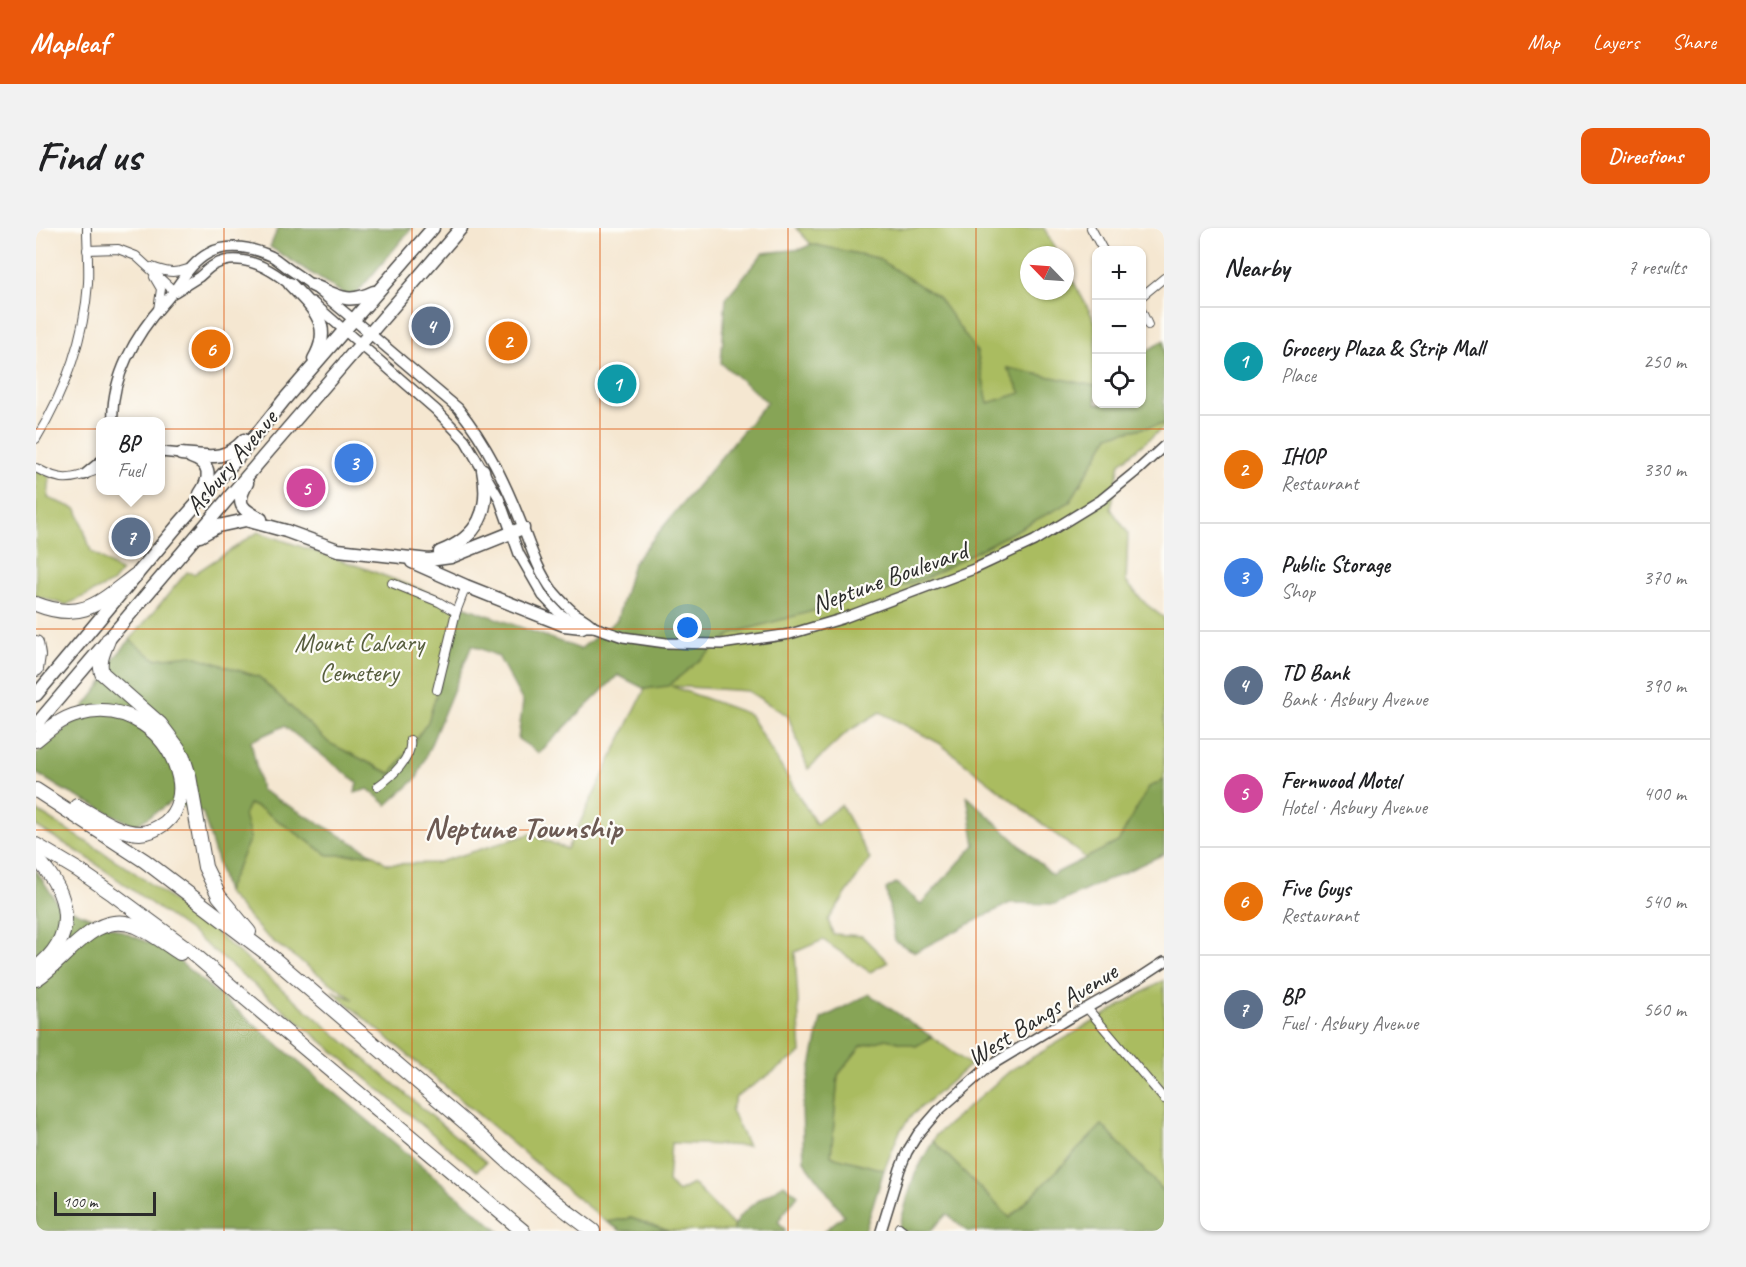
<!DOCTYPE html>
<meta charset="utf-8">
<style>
body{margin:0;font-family:Caveat,sans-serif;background:#f2f2f2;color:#202124}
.controls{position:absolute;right:18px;top:18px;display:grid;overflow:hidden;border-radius:12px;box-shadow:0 2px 4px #0004}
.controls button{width:54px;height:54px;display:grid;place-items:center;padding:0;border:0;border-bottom:2px solid #e0e0e0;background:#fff;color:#202124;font:30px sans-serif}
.compass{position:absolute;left:984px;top:18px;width:54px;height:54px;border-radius:50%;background:#fff;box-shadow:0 2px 4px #0004;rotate:295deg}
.scale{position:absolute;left:18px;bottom:15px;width:102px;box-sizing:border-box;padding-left:6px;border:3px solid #2b2b2b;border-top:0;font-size:16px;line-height:21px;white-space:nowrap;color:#2b2b2b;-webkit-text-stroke:4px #fdfcf7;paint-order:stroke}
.you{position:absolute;left:652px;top:400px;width:21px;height:21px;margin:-15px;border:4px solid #fff;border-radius:50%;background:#1a73e8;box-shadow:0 0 0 9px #1a73e833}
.badge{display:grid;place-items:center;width:39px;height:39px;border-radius:50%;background:#ea580c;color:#fff;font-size:20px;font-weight:700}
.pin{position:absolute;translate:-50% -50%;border:3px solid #fff;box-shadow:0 2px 6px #0006}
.popup{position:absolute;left:60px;top:189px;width:69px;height:78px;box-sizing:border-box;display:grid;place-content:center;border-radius:12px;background:#fff;filter:drop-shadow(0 2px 4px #0005);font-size:20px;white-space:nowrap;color:#757577}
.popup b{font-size:22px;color:#202124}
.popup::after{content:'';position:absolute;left:50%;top:100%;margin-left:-12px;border:12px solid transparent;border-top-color:#fff}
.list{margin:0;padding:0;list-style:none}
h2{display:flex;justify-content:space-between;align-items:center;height:78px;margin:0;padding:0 24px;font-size:26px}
h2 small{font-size:20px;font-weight:400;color:#757577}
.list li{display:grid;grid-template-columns:39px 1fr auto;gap:18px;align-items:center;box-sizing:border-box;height:108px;padding:0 24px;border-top:2px solid #e0e0e0}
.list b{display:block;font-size:22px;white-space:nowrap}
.list p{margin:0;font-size:20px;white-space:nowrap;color:#757577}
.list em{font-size:20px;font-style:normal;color:#757577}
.icon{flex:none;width:33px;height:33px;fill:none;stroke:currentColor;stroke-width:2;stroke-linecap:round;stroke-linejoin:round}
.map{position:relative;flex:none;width:1128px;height:1003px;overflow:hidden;border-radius:12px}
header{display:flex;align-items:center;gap:36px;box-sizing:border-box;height:84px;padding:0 30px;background:#ea580c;color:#fff}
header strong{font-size:28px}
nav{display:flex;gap:33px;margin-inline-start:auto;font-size:21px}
.intro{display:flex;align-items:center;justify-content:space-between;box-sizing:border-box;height:144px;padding:0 36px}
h1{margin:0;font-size:42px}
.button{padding:15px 27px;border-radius:12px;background:#ea580c;color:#fff;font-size:21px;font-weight:700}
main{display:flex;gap:36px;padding:0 36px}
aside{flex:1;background:#fff;border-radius:12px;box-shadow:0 2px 4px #0004}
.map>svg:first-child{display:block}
</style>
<header>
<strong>Mapleaf</strong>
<nav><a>Map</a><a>Layers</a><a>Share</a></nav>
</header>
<div class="intro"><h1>Find us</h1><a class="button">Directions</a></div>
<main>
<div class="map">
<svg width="1128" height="1003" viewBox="0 0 1128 1003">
<rect width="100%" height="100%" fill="#fdfcf7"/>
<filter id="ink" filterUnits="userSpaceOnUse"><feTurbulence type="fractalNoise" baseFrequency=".0167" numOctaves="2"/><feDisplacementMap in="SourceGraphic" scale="12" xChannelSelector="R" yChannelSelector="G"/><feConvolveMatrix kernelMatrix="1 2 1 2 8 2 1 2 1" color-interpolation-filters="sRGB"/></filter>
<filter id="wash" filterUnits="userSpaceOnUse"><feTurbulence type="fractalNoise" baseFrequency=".008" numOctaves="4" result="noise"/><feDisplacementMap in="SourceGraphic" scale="24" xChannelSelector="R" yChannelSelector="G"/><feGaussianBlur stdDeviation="1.35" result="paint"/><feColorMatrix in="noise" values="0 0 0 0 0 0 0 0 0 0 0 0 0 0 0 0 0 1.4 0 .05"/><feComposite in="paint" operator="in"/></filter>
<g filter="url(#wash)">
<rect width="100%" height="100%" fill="#f5e7d1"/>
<g fill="#aabc60" stroke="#6a7446" stroke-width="1.5">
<polygon points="760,0 1008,0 1023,27 993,27 993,63 1029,63 1029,38 1060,95 1060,157 1059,158 972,140 986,165 952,175 941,124 842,30 775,16"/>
<polygon points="1128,196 1128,199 1084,235 1075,281 1092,305 1090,354 1110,376 1128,390 1128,552 1113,559 1082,614 1050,630 903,515 844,484 811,504 772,541 752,488 712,463 635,458 713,486 780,596 805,577 834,631 792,692 797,706 826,708 852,734 834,744 787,712 759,724 765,825 700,869 695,883 712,918 635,915 632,954 642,964 657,956 697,997 697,1003 633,1003 595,990 571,994 565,990 296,763 317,771 239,715 226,704 190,664 214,610 208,587 213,576 225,581 292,627 337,626 351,636 400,635 494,606 531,621 609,461 632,457 697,405 856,361 890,350 1034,274 1073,207"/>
<polygon points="0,239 14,249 12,270 41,281 55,323 85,344 76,355 30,377 0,368"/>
<polygon points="222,304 328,340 427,378 392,494 356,546 293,515 223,449 155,428 119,431 94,412 151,344 158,346"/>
<polygon points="0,582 95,642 174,700 450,934 441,943 156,705 49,628 0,598"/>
<polygon points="1128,752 1128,964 1066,897 974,990 897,913 900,907 975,842"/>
<polygon points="896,809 934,837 876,887 864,903 848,942 795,928 802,847 825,818 850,811 880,818"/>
</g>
<g fill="#87a456" stroke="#596840" stroke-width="1.5">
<polygon points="242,0 376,0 320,66 311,68 234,19"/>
<polygon points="775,16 841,30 902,69 941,124 952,175 985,165 971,140 1059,158 1060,157 1060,176 1106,176 1106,126 1128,112 1128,196 1073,207 1034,274 890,350 856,361 697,405 632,458 609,461 582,447 503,525 482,511 487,474 462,428 436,417 381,550 351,577 332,561 319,565 321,554 248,498 215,513 225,562 337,626 292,627 225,581 213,576 208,587 214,610 190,664 167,585 135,574 99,598 26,561 0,545 0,526 34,497 76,443 74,435 94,412 119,431 155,427 223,449 293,515 355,546 392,494 427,378 544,421 581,392 597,335 731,174 685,135 690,70 727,25 766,21"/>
<polygon points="1128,552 1128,626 1020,676 974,675 879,724 859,713 850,661 860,655 885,676 939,617 931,568 1016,647 1082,614 1113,559"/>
<polygon points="0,642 22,676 127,721 138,729 463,1003 0,1003"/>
<polygon points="833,766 896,809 880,818 850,811 825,818 802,847 795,928 848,942 829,1003 788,1003 808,987 768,933 766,881 785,791"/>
<polygon points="1066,897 1128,964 1128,1003 931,1003 911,986 894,1003 862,1003 878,948 897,913 974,990"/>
<path d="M748,956L762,967L742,993L750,1003H697C698,984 733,966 748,956Z"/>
<polygon points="595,990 633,1003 585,1003 571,994"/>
</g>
</g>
<g filter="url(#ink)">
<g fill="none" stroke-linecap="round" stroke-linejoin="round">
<g stroke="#494744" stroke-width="10">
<g id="minor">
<polyline points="1055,0 1067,22"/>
<polyline points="51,22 82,21 100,28 139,64"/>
<path d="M116,39C129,44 138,46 152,41"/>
<polyline points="118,49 125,61 122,82"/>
<polyline points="1106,68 1128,50"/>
<polyline points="1106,84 1112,97"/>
<path d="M0,211C29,163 48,112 52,55C53,37 51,18 51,0"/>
<path d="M0,240C29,256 35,251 65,241"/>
<polyline points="356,355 403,374 420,384"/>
<polyline points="401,462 420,384 430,358"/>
<path d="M342,558C355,549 377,530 374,512"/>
<polyline points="1051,780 1128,871"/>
<polyline points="863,999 868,1003"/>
</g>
</g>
<g stroke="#494744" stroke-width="12">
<g id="tertiary">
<path d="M139,64C147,59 155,54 163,49C168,45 172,40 178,37C206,22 237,42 258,60"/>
<polyline points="276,74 400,182 429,212 463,270 483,326 507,368 523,385 546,399 558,399 587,409 630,415 685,416 754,406 805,391 938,341 998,313 1065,272 1103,241 1128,218"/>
<path d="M77,194C74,151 100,106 128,75C144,58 151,37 173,25C193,15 215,19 235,28C241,31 247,37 253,41C270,52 285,64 300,77C341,111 381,146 422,180C451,216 469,254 486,297C495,320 502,343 517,363C523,370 532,380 540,386C547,390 552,393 558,399"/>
<polyline points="125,224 145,226"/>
<polyline points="48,247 65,233"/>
<polyline points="845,1003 864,941 871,924 882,906 902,883 952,839 1033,790 1102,751 1128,734"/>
</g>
</g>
<g stroke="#494744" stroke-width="15">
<g id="primary">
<path d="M254,56C277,80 298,97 278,131"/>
<path d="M276,57C302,68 311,77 338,64"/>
<path d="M145,226C172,228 188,234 208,212"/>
<path d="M155,229C176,236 175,250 164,266"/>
<path d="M211,255C199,276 205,281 225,291"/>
<polyline points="164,308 182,298 210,292 250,303 302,322 393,332 415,329 487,300"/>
<path d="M404,324C443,309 455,282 447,242"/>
<polyline points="376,334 430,358 528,397 546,399"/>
<polyline points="0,467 143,296 204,227 248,172 397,0"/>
<polyline points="0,497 229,227 425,0"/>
</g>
</g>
<g stroke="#494744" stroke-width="16">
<g id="motorway">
<path d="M0,376C47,395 65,373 100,347"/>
<path d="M72,412C68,423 62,433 66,445L124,496L142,520L147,529L153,548L169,639L183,668L213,704"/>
<polyline points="0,415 2,427 0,441"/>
<path d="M0,512C13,501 26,490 43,486C90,473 133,504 143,549C147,566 142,584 129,595C122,600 112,605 104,605C82,605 59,588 41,578"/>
<path d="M0,562L109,633L237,730L445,908C480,942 517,974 557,1003"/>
<polyline points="0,617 42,642 77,666 153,722 203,765 487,1003"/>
<path d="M0,630C34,665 43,708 0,740"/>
<path d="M0,751C31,732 58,681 100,698C116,705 130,716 144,725"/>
</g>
</g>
<use href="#minor" stroke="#fff" stroke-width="8"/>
<use href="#tertiary" stroke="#fff" stroke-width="9"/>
<use href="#primary" stroke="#fff" stroke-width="12"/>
<use href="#motorway" stroke="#fff" stroke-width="14"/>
</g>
</g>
<path fill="none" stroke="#df570e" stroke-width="1.5" stroke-opacity="0.55" d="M188,0V1003M376,0V1003M564,0V1003M752,0V1003M940,0V1003M0,201H1128M0,401H1128M0,602H1128M0,802H1128"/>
<g text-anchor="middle" stroke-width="4.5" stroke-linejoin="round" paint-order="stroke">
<g font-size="26" fill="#2b2b2b" stroke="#fdfcf7">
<text transform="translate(195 234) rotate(-50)" y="9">Asbury Avenue</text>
<text transform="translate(853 349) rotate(-20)" y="9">Neptune Boulevard</text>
<text transform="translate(1006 786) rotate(-32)" y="9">West Bangs Avenue</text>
</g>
<g font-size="26" fill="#575e3e" stroke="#fdfcf7">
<text x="323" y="423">Mount Calvary<tspan x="323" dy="30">Cemetery</tspan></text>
</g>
<g font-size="32" font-weight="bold" fill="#6c5a53" stroke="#fdfcf7">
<text x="487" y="610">Neptune Township</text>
</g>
</g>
</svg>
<div class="controls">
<button>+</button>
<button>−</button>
<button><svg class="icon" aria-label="locate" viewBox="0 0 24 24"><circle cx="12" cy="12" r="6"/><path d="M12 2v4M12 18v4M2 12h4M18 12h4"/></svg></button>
</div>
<svg class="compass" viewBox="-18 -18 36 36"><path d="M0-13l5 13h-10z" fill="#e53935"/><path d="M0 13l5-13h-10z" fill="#757577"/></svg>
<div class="scale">100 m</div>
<div class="you"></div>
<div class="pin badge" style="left:581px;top:156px;background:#0f9aa8">1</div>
<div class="pin badge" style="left:472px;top:113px;background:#e8710a">2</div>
<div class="pin badge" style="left:318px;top:235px;background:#3f7fe0">3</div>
<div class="pin badge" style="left:395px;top:98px;background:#5c6f8a">4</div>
<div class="pin badge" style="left:270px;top:260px;background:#d1479c">5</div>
<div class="pin badge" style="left:175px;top:121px;background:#e8710a">6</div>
<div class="pin badge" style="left:95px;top:309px;background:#5c6f8a">7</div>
<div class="popup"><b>BP</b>Fuel</div>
</div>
<aside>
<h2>Nearby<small>7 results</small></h2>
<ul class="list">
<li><span class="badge" style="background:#0f9aa8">1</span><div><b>Grocery Plaza &amp; Strip Mall</b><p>Place</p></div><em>250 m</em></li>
<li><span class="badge" style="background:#e8710a">2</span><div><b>IHOP</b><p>Restaurant</p></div><em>330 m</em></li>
<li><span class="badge" style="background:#3f7fe0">3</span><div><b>Public Storage</b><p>Shop</p></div><em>370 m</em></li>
<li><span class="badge" style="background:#5c6f8a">4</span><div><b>TD Bank</b><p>Bank · Asbury Avenue</p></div><em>390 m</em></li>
<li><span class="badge" style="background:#d1479c">5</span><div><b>Fernwood Motel</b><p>Hotel · Asbury Avenue</p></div><em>400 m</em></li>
<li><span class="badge" style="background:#e8710a">6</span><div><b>Five Guys</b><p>Restaurant</p></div><em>540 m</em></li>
<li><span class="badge" style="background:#5c6f8a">7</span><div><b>BP</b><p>Fuel · Asbury Avenue</p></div><em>560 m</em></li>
</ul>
</aside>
</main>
